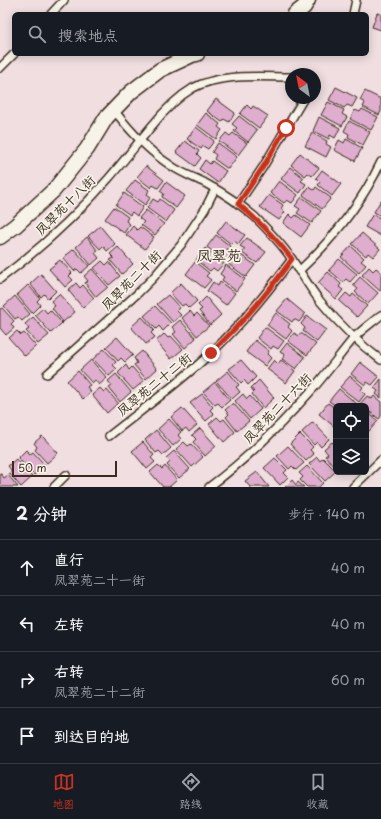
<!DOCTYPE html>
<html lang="zh">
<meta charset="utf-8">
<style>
body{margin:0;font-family:"Playpen Sans","LXGW WenKai TC",sans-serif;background:#20242c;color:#f1f3f6}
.controls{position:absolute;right:12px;bottom:12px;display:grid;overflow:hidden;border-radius:6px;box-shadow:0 2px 10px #0003}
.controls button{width:36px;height:36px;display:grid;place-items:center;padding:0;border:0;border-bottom:1px solid #363941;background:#171b24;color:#f1f3f6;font:20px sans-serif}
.compass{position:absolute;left:285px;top:68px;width:36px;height:36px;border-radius:50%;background:#171b24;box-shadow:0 2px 10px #0003;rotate:328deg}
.scale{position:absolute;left:12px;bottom:10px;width:105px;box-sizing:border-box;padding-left:4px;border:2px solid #3b2a1e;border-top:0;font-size:11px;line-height:14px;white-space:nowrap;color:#3b2a1e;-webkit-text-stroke:3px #f7f3e8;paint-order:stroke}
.stop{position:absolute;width:12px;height:12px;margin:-9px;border:3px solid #c8321e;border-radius:50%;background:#fff}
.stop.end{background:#c8321e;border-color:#fff;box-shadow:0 1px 4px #0008}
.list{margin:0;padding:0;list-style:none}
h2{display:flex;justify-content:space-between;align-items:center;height:52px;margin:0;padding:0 16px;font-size:17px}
h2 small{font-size:13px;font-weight:400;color:#9ea1a6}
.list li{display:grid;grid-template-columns:26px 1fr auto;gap:12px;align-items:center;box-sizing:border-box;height:56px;padding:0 16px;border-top:1px solid #363941}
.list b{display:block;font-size:15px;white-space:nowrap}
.list p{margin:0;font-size:13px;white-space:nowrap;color:#9ea1a6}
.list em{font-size:13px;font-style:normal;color:#9ea1a6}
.icon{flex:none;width:22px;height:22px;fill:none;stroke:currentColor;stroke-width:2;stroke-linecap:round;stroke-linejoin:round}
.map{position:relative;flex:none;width:381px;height:487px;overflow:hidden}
.search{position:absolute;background:#171b24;box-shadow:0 2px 10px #0003;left:12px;right:12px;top:12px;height:44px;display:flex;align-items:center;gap:10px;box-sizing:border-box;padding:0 14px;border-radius:6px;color:#9ea1a6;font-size:15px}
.sheet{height:276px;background:#171b24}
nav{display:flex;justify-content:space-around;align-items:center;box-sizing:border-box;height:56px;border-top:1px solid #363941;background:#171b24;font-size:11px;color:#9ea1a6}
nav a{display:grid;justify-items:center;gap:2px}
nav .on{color:#c8321e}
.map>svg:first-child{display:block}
</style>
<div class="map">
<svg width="381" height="487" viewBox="0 0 381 487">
<rect width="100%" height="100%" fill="#f0dee0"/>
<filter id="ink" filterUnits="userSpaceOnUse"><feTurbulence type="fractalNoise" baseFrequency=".025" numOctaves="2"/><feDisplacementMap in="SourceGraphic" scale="8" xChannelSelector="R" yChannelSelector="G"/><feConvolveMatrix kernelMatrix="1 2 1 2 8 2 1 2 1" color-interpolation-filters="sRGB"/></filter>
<g filter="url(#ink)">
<g fill="#dfaece" stroke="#3b2a1e">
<polygon points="377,13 381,14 381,30 372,27"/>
<polygon points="336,87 357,98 352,107 347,105 344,108 329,100"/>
<polygon points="365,91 381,99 381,111 379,115 363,107 365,103 360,100"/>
<polygon points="216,99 235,113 229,122 224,119 222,122 207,111"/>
<polygon points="328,102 344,110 342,114 347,117 342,126 321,115"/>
<polygon points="247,105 251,109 253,106 268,116 259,128 240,114"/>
<polygon points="362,109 378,117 371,130 350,119 355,110 360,112"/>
<polygon points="206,113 220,124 218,127 222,130 216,139 197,125"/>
<polygon points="239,116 257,130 248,142 234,131 237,128 232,124"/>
<polygon points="319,117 340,128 335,138 330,135 329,139 313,131"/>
<polygon points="349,121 370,132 363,145 348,137 349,134 344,131"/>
<polygon points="196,127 214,141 208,149 203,146 201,149 187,139"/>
<polygon points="226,133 230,136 233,133 247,143 238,155 219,141"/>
<polygon points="312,133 327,141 326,144 331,147 326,157 305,146"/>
<polygon points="346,139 362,148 355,161 334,150 339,140 344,143"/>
<polygon points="185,141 199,151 197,154 201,158 195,166 176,152"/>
<polygon points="218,143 237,157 228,169 214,159 216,155 212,152"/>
<polygon points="300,153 319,168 312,176 308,173 305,176 291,165"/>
<polygon points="205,160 210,164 212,161 226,171 218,183 199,169"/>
<polygon points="146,166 164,180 158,188 153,185 151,188 137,177"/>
<polygon points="290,167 304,178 301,181 306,184 300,193 281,179"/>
<polygon points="322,170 341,184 332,196 318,185 320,182 316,178"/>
<polygon points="135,180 149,190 147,194 151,197 145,205 126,191"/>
<polygon points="279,181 298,195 292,203 287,200 284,203 270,193"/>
<polygon points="166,182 185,196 176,208 162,197 164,194 160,191"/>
<polygon points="309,187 314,190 316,187 331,198 322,209 303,195"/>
<polygon points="124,193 143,207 137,216 132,212 130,215 116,205"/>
<polygon points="269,195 283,205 281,209 285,212 279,220 260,207"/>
<polygon points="302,197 321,211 312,223 297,213 300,209 295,206"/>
<polygon points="153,199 158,202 160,199 174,210 166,222 147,208"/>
<polygon points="381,200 381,216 374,212"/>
<polygon points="114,207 128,217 126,221 130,224 124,233 105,219"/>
<polygon points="146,210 164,224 155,235 141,225 144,222 139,218"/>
<polygon points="289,214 293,218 296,215 310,225 301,237 283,223"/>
<polygon points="373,214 381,219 381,236 365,227"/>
<polygon points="226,221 245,235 238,244 234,241 231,244 217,233"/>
<polygon points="100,226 115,244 107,251 103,246 100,249 88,236"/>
<polygon points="133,226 137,230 140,227 154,237 145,249 126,235"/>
<polygon points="362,233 380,249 373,257 368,253 366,256 352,244"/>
<polygon points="216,235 230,246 227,249 232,252 225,261 207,247"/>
<polygon points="87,237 98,251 95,253 99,258 91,265 76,247"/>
<polygon points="247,238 266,252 257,263 242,253 245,249 240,246"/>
<polygon points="351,246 364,258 361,261 366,265 359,273 341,257"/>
<polygon points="118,247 133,264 122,274 110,260 114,258 110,254"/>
<polygon points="205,248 224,263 217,271 213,268 210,271 196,260"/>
<polygon points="74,249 89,266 81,273 77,269 74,271 63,258"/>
<polygon points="234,254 239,258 241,255 255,265 246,277 227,263"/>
<polygon points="339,259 357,274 350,282 346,279 343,282 329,270"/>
<polygon points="60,260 72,273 69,276 73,280 65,287 49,269"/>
<polygon points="102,261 106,265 109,262 120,276 109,285 94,268"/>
<polygon points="195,262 209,273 206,276 211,280 204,288 186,274"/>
<polygon points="226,265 245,279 236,291 222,280 224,277 220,274"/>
<polygon points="369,267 373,271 376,268 381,272 381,289 380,291 362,275"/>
<polygon points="92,269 108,287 96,297 85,283 88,281 84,276"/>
<polygon points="328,272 341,284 339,287 343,290 336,299 318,283"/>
<polygon points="41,274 56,291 48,299 44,294 41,297 30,284"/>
<polygon points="360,277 378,293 368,304 355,292 358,289 353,285"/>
<polygon points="213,282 218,286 220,282 235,293 226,305 207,291"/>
<polygon points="76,283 80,288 83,285 94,298 83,308 68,290"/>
<polygon points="181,283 197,301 189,308 185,304 182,306 170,293"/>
<polygon points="28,285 40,298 37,301 40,305 32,313 17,295"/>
<polygon points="346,293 351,297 353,294 367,306 357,317 339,301"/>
<polygon points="59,294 75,312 63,322 52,308 55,306 51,301"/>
<polygon points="168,295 180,308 177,311 181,315 173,322 157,304"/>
<polygon points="15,296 30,314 22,321 18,317 15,319 4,306"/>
<polygon points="206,297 221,315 210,325 199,311 202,309 198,305"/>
<polygon points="287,299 305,314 299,322 294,319 292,322 277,311"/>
<polygon points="155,306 171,323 163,331 159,326 156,329 144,316"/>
<polygon points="2,308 14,321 11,324 14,328 6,335 0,328 0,309"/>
<polygon points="43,308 47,313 50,310 62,323 51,333 35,315"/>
<polygon points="190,311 194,316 197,313 209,326 197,336 182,318"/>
<polygon points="276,313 290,324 288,327 292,331 286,339 267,325"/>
<polygon points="307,316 326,330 317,342 303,331 305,328 301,324"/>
<polygon points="33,317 49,335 38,344 26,331 29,329 25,324"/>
<polygon points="142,317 154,330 151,333 155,337 146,344 131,327"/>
<polygon points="180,320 196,338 185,348 173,334 176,332 172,327"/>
<polygon points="265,327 284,341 278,349 273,346 271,349 257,338"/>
<polygon points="17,331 21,335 24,333 36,346 25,356 9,338"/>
<polygon points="294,333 299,336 301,333 316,344 307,355 288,341"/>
<polygon points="164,334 168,338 171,336 183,349 171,359 156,341"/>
<polygon points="117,337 133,355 125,362 121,358 118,361 106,347"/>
<polygon points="255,340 269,351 267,354 271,358 265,366 246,352"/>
<polygon points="287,343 305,357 296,369 282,359 285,355 280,352"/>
<polygon points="104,349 116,362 113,365 117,369 109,376 93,359"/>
<polygon points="142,351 157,369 146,379 134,365 137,363 134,358"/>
<polygon points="91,360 107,378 99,385 95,380 92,383 80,370"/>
<polygon points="241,360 256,377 248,385 244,380 241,383 229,369"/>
<polygon points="274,360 278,364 281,360 295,371 286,383 267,369"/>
<polygon points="360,362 379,377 372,385 367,382 365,385 351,374"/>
<polygon points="126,365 129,370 132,367 144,381 133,390 118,373"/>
<polygon points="78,371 90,385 87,387 91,392 83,399 67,381"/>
<polygon points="228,371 239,385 236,387 240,392 232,399 216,381"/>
<polygon points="116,374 131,392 120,402 109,388 112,386 108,381"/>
<polygon points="350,376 363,387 361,390 365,394 359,402 340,387"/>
<polygon points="381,379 381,398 376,394 378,391 374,388"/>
<polygon points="259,380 274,398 263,408 252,394 254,392 251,388"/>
<polygon points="215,382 230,400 222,407 218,403 215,405 203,392"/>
<polygon points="100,388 104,392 107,390 118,403 107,413 92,395"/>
<polygon points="339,389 357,404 355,406 336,406 329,401"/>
<polygon points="202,394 213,407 210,410 214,414 206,421 190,403"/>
<polygon points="243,394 247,399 250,396 261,409 250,419 235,401"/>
<polygon points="367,396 372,399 374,396 381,402 381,416 379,419 366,409 366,406 363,406 360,404"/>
<polygon points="233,403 249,421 237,431 226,417 229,414 225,410"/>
<polygon points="328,403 336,409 336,428 319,414"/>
<polygon points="182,408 197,425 189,432 186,428 182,431 171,417"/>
<polygon points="366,411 378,421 368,432 366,430"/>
<polygon points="217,417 221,421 224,419 235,432 224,442 209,424"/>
<polygon points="169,419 181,432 178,435 181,439 173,446 158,429"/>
<polygon points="313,422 329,439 321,447 317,442 314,445 302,432"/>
<polygon points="200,428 216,446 205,456 193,442 196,439 192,435"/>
<polygon points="156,430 171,448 163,455 159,451 156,453 145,440"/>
<polygon points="300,434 313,447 310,450 314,454 306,461 290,444"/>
<polygon points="42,436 58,453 47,463 35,450 37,447 34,443"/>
<polygon points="143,442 154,455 151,458 155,462 147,469 132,451"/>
<polygon points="184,442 188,446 191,444 203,457 192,467 176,449"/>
<polygon points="332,442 336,446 336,468 325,456 328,454 324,449"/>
<polygon points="288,446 304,463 296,470 292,466 289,469 277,456"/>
<polygon points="26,450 30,454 33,452 45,465 34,475 18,458"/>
<polygon points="174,451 190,469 179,478 167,465 170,462 166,458"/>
<polygon points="317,457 320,461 323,458 336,471 325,481 309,464"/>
<polygon points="275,458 287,470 284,473 288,477 280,485 264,468"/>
<polygon points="16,459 32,477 21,487 9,473 12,471 8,466"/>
<polygon points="158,465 162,469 165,466 177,480 169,487 163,487 150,472"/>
<polygon points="307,466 323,483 319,487 307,487 300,480 303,477 299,473"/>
<polygon points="257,472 269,487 250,487 245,481"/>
<polygon points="0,474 1,474 4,478 8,475 18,487 0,487"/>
<polygon points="292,480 296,485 298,482 304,487 285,487"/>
</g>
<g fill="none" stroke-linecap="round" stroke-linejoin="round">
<g stroke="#3b2a1e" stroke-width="10">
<g id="lane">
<polyline points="51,14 64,0"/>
<polyline points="353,14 356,0"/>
<polyline points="0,68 14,54"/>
<path d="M114,110C130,131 147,150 170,165C181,173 193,177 205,183C222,192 240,204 255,217C268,230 281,243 291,258C301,272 309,287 320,301C338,323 358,343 381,360"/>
<polyline points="238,204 263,167 304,98"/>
<path d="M299,271C333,239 361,204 381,162"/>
<path d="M0,279C40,249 76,216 109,178C123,162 137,144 151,127C163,112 176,98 193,88C221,73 260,77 291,77"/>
<polyline points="47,374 137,294 153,278 181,245 205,209 215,189"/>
<path d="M109,436C143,409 179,383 211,353C241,325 267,293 292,259"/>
<polyline points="54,487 66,475"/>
<path d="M209,487C247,459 280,426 311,391C326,374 339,356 353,339C360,331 373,322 381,315"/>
<polyline points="353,487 381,460"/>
</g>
</g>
<g stroke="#3b2a1e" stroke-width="17">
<g id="street">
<polyline points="295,14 304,7 308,0"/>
<polyline points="0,237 15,226 54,190 87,149 106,118 131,92 160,70 192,55 197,54"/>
</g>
</g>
<use href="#lane" stroke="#f7f3e8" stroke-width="7"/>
<use href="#street" stroke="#f7f3e8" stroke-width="14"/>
</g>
</g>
<g fill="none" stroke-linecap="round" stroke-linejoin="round" filter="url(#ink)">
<path stroke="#c8321e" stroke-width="5" d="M211,353C225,339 239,325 252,310C266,294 279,277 292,259C276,238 258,220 238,204L263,167L286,128"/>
</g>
<g text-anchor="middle" stroke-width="3.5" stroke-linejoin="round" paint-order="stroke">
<g font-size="13" fill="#3b2a1e" stroke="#f7f3e8">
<text transform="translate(65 205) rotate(-45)" y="5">凤翠苑十八街</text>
<text transform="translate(131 280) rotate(-45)" y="5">凤翠苑二十街</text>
<text transform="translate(154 384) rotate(-39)" y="5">凤翠苑二十二街</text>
<text transform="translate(277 408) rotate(-46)" y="5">凤翠苑二十六街</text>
</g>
<g font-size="15" fill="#3b2a1e" stroke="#f7f3e8">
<text x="219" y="261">凤翠苑</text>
</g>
</g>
</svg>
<div class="controls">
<button><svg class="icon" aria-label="locate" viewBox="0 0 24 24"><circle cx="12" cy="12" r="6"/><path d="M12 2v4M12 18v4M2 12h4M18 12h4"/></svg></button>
<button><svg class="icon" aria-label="layers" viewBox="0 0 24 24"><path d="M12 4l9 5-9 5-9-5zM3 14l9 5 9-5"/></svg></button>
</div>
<svg class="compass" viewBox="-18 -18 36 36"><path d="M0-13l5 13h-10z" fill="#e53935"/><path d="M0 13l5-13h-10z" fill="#9ea1a6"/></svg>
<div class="scale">50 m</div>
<div class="stop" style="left:286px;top:128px"></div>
<div class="stop end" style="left:211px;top:353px"></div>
<div class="search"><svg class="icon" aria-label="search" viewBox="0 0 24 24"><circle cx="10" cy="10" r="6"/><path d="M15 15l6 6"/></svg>搜索地点</div>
</div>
<section class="sheet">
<h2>2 分钟<small>步行 · 140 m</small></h2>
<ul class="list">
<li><svg class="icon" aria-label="ahead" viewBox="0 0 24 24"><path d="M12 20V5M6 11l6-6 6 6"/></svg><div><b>直行</b><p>凤翠苑二十一街</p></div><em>40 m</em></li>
<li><svg class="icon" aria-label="left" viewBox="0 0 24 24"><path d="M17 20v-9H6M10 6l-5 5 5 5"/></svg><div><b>左转</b></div><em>40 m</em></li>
<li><svg class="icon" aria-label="right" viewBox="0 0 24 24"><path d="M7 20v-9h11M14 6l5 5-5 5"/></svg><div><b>右转</b><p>凤翠苑二十二街</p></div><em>60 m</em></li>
<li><svg class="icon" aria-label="arrive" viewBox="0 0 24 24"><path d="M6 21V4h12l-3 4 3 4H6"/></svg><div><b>到达目的地</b></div></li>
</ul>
</section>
<nav>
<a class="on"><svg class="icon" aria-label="map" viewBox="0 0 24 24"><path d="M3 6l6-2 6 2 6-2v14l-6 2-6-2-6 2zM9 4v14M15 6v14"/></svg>地图</a>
<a><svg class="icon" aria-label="directions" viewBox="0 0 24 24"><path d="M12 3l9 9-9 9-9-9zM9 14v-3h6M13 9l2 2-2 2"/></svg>路线</a>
<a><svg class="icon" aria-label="saved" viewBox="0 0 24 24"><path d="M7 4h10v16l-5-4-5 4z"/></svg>收藏</a>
</nav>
